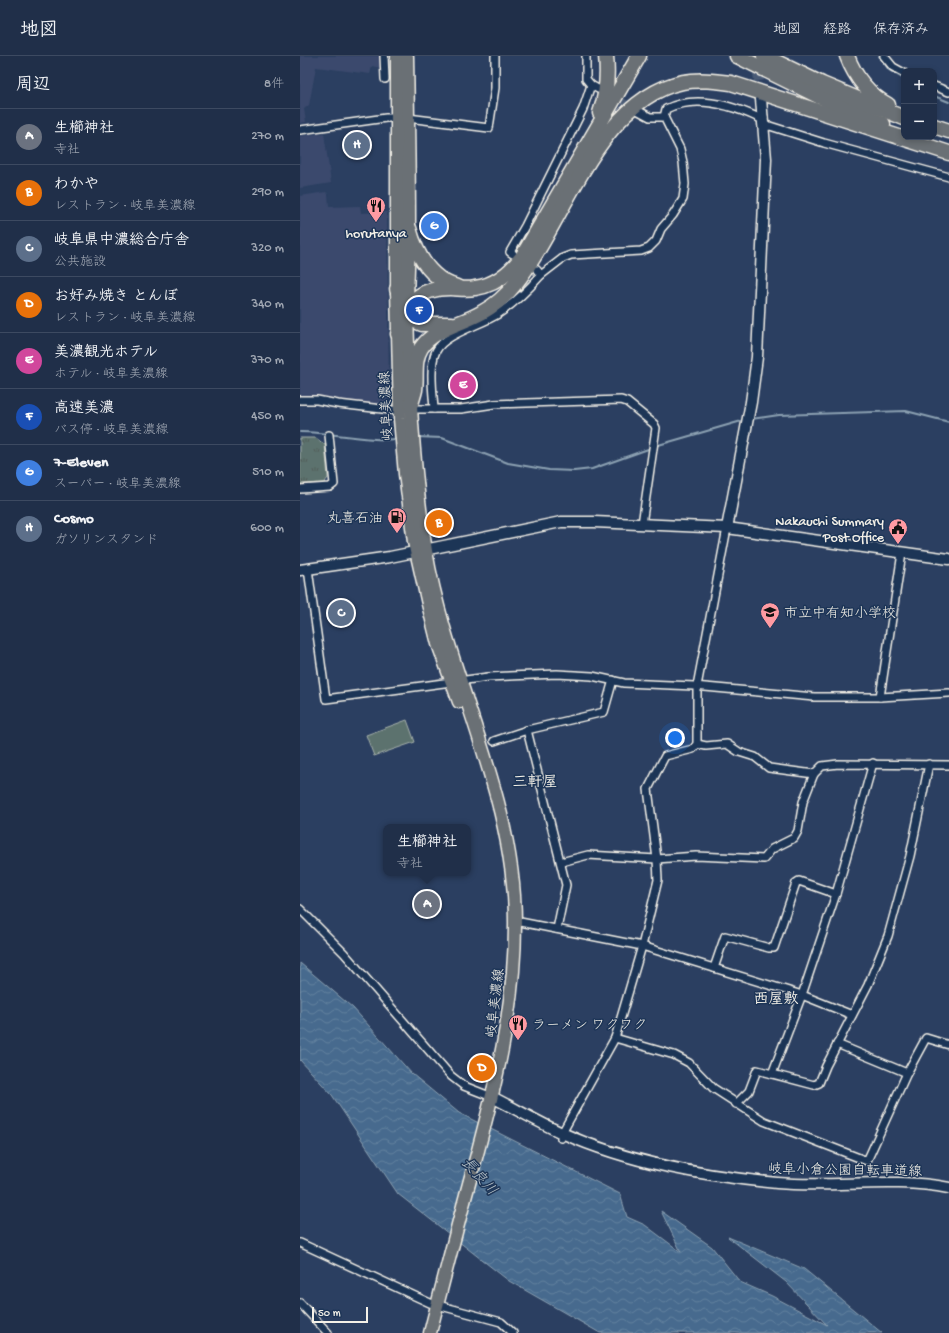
<!DOCTYPE html>
<html lang="ja">
<meta charset="utf-8">
<style>
body{margin:0;font-family:"Gochi Hand","Klee One",sans-serif;background:#283750;color:#f1f3f6}
.controls{position:absolute;right:12px;top:12px;display:grid;overflow:hidden;border-radius:8px;box-shadow:0 2px 6px #0003}
.controls button{width:36px;height:36px;display:grid;place-items:center;padding:0;border:0;border-bottom:1px solid #3d4a61;background:#202f49;color:#f1f3f6;font:20px sans-serif}
.scale{position:absolute;left:12px;bottom:10px;width:56px;box-sizing:border-box;padding-left:4px;border:2px solid #f4f1e8;border-top:0;font-size:11px;line-height:14px;white-space:nowrap;color:#f4f1e8;-webkit-text-stroke:3px #1d3557;paint-order:stroke}
.you{position:absolute;left:375px;top:682px;width:14px;height:14px;margin:-10px;border:3px solid #fff;border-radius:50%;background:#1a73e8;box-shadow:0 0 0 6px #1a73e833}
.badge{display:grid;place-items:center;width:26px;height:26px;border-radius:50%;background:#bca0f2;color:#fff;font-size:13px;font-weight:700}
.pin{position:absolute;translate:-50% -50%;border:2px solid #fff;box-shadow:0 1px 4px #0006}
.popup{position:absolute;left:83px;top:768px;width:88px;height:52px;box-sizing:border-box;display:grid;place-content:center;border-radius:8px;background:#202f49;filter:drop-shadow(0 1px 3px #0005);font-size:13px;white-space:nowrap;color:#a2a9b4}
.popup b{font-size:15px;color:#f1f3f6}
.popup::after{content:'';position:absolute;left:50%;top:100%;margin-left:-8px;border:8px solid transparent;border-top-color:#202f49}
.list{margin:0;padding:0;list-style:none}
h2{display:flex;justify-content:space-between;align-items:center;height:52px;margin:0;padding:0 16px;font-size:17px}
h2 small{font-size:13px;font-weight:400;color:#a2a9b4}
.list li{display:grid;grid-template-columns:26px 1fr auto;gap:12px;align-items:center;box-sizing:border-box;height:56px;padding:0 16px;border-top:1px solid #3d4a61}
.list b{display:block;font-size:15px;white-space:nowrap}
.list p{margin:0;font-size:13px;white-space:nowrap;color:#a2a9b4}
.list em{font-size:13px;font-style:normal;color:#a2a9b4}
.map{position:relative;flex:none;width:649px;height:1277px;overflow:hidden}
header{display:flex;align-items:center;gap:24px;box-sizing:border-box;height:56px;padding:0 20px;background:#202f49;border-bottom:1px solid #3d4a61}
header strong{font-size:19px}
nav{display:flex;gap:22px;margin-inline-start:auto;font-size:14px}
main{display:flex}
aside{flex:1;background:#202f49}
.map>svg:first-child{display:block}
</style>
<header>
<strong>地図</strong>
<nav><a>地図</a><a>経路</a><a>保存済み</a></nav>
</header>
<main>
<aside>
<h2>周辺<small>8件</small></h2>
<ul class="list">
<li><span class="badge" style="background:#6b7280">A</span><div><b>生櫛神社</b><p>寺社</p></div><em>270 m</em></li>
<li><span class="badge" style="background:#e8710a">B</span><div><b>わかや</b><p>レストラン · 岐阜美濃線</p></div><em>290 m</em></li>
<li><span class="badge" style="background:#5c6f8a">C</span><div><b>岐阜県中濃総合庁舎</b><p>公共施設</p></div><em>320 m</em></li>
<li><span class="badge" style="background:#e8710a">D</span><div><b>お好み焼き とんぼ</b><p>レストラン · 岐阜美濃線</p></div><em>340 m</em></li>
<li><span class="badge" style="background:#d1479c">E</span><div><b>美濃観光ホテル</b><p>ホテル · 岐阜美濃線</p></div><em>370 m</em></li>
<li><span class="badge" style="background:#1a4fb4">F</span><div><b>高速美濃</b><p>バス停 · 岐阜美濃線</p></div><em>450 m</em></li>
<li><span class="badge" style="background:#3f7fe0">G</span><div><b>7-Eleven</b><p>スーパー · 岐阜美濃線</p></div><em>510 m</em></li>
<li><span class="badge" style="background:#5c6f8a">H</span><div><b>Cosmo</b><p>ガソリンスタンド</p></div><em>600 m</em></li>
</ul>
</aside>
<div class="map">
<svg width="649" height="1277" viewBox="0 0 649 1277">
<defs>
<pattern id="park-tufts" width="24" height="20" patternUnits="userSpaceOnUse"><rect width="24" height="20" fill="#5c726e"/><path d="M3 7l-1-3M5 7V3M7 7l1-3M15 17l-1-3M17 17v-4M19 17l1-3" fill="none" stroke="#525b58"/></pattern>
<pattern id="water-waves" width="16" height="10" patternUnits="userSpaceOnUse"><rect width="16" height="10" fill="#476b8e"/><path d="M0 5q4-4 8 0t8 0" fill="none" stroke="#62819e"/></pattern>
</defs>
<rect width="100%" height="100%" fill="#2b3f61"/>
<filter id="ink" filterUnits="userSpaceOnUse"><feTurbulence type="fractalNoise" baseFrequency=".025" numOctaves="2"/><feDisplacementMap in="SourceGraphic" scale="8" xChannelSelector="R" yChannelSelector="G"/><feConvolveMatrix kernelMatrix="1 2 1 2 8 2 1 2 1" color-interpolation-filters="sRGB"/></filter>
<g filter="url(#ink)">
<g fill="#3b4a6d">
<polygon points="0,0 81,0 81,12 72,10 70,18 16,11 9,49 4,53 6,66 0,67"/>
<polygon points="24,77 31,127 0,132 0,80"/>
<polygon points="26,136 28,138 29,151 60,150 61,157 87,156 89,347 86,350 0,341 0,140"/>
</g>
<polygon fill="#5c726e" stroke="#a8b2ab" points="107,664 115,686 74,700 66,679"/>
<polygon fill="url(#park-tufts)" stroke="#a8b2ab" points="0,382 16,382 25,389 28,422 24,427 0,428"/>
<polygon fill="url(#water-waves)" stroke="#8ca1b2" points="0,907 53,952 112,1018 159,1057 320,1138 327,1161 345,1169 381,1196 361,1155 412,1191 440,1226 472,1240 527,1269 486,1226 428,1181 504,1213 582,1277 300,1277 209,1225 98,1138 32,1039 0,1004"/>
<g fill="none" stroke-linecap="round" stroke-linejoin="round">
<g stroke="#8ca1b2" stroke-width="2">
<polyline points="579,0 589,14 604,23"/>
<polyline points="634,40 649,46"/>
<polyline points="451,363 479,359 606,355 649,366"/>
<path d="M0,376C33,376 66,386 98,383"/>
<polyline points="117,381 142,382 208,407 249,414 274,415 292,413 351,392"/>
<polyline points="355,390 445,364"/>
</g>
<polyline stroke="#495a75" stroke-width="7" stroke-dasharray="7 3.5" stroke-linecap="butt" points="313,40 335,53"/>
<polyline stroke="#495a75" stroke-width="10" stroke-dasharray="10 5" stroke-linecap="butt" points="456,0 461,42"/>
<g stroke="#f4f1e8" stroke-width="10">
<g id="street">
<polyline points="84,0 85,23"/>
<polyline points="286,0 286,23 291,29 298,33"/>
<polyline points="584,0 593,11 604,17"/>
<polyline points="634,30 649,36"/>
<polyline points="337,54 350,61 364,61"/>
<polyline points="465,71 470,70 524,87 649,121"/>
<polyline points="0,74 86,62 108,62 189,72 195,32 195,0"/>
<polyline points="213,198 210,196 225,170 283,53 291,29"/>
<path d="M241,219L263,202L271,199L341,195L349,192L356,185L361,173L373,159L383,143L385,128L383,106L380,93L364,61L366,53C395,39 431,49 459,62L464,61"/>
<polyline points="0,344 17,344 38,348 100,355"/>
<polyline points="111,353 161,353 194,348 321,344 327,346 354,368 356,372 342,468"/>
<path d="M134,353C133,338 129,309 136,295C144,278 181,269 198,258C215,247 228,234 241,219L237,214"/>
<polyline points="0,433 30,431 34,428 29,379"/>
<polyline points="8,513 26,643 188,621 257,618 292,620 324,627 394,630 514,641 580,641 649,637"/>
<polyline points="580,641 602,497"/>
<polyline points="227,674 266,829 257,873"/>
<polyline points="194,685 227,674 304,656 313,624"/>
<polyline points="397,688 406,690 427,688 439,696 455,701 469,712 514,718"/>
<polyline points="261,806 288,799 357,803 396,800 464,803 472,793 494,782 498,775 503,746 514,718 522,710 538,708 649,709"/>
<polyline points="0,853 44,897 151,1020 164,1030 192,1041"/>
<polyline points="215,865 342,890 502,939 552,959"/>
<polyline points="414,912 425,880 469,892 474,892 496,827 499,825 536,838"/>
<polyline points="315,982 374,999 389,1007 413,1032 464,1065 567,1105 607,1017 626,982 649,989"/>
<polyline points="537,988 607,1017"/>
<polyline points="472,1018 502,939 536,838 573,707"/>
<polyline points="436,1048 449,1035 457,1014 514,1029 519,1027 526,1010 568,929 588,880 610,800 629,708"/>
<polyline points="261,1082 262,1077 315,982 342,890 358,824 357,803 348,733 365,700 393,693 397,688 397,630 427,472"/>
<polyline points="0,1187 130,1247 201,1266 213,1277"/>
<polyline points="0,1247 28,1277"/>
</g>
</g>
<g stroke="#f4f1e8" stroke-width="13">
<g id="secondary">
<polyline points="427,472 451,346 457,301 466,103 461,43"/>
<polyline points="0,514 90,501 261,466 294,466 427,472 649,503"/>
<path d="M192,1041C216,1053 238,1066 262,1077C329,1107 404,1120 477,1127C534,1132 592,1121 649,1132"/>
</g>
</g>
<g stroke="#f4f1e8" stroke-width="15">
<g id="primary">
<polyline points="97,0 97,233 100,363 105,418 114,486 128,548 138,588 159,646"/>
<path d="M107,0C108,57 109,113 109,170C109,198 107,226 107,255C109,335 113,416 126,495C147,621 216,740 215,869C215,953 195,1032 173,1113C158,1167 144,1222 130,1277"/>
</g>
</g>
<g stroke="#f4f1e8" stroke-width="17">
<g id="highway">
<polyline points="437,0 518,40 583,68"/>
<polyline points="464,0 522,28 604,62"/>
<path d="M547,0C555,21 568,38 588,49"/>
<path d="M300,57C307,38 308,20 306,0"/>
<polyline points="634,70 649,75"/>
<path d="M109,172C116,198 129,223 157,231"/>
<polyline points="97,233 100,243 113,264 122,268 152,268"/>
<path d="M98,278C106,248 117,232 150,232C158,232 166,234 175,232C196,229 210,217 222,201L339,0"/>
<path d="M111,348C112,344 114,339 115,334C117,320 113,305 121,292C133,273 162,268 181,257C194,250 206,240 215,228C264,167 298,43 383,26C399,23 415,25 431,27L649,97"/>
</g>
</g>
<use href="#street" stroke="#1d3557" stroke-width="7"/>
<use href="#secondary" stroke="#1d3557" stroke-width="10"/>
<use href="#primary" stroke="#6b7074" stroke-width="12"/>
<use href="#highway" stroke="#6b7074" stroke-width="14"/>
</g>
</g>
<defs>
<g id="restaurant-pin" transform="scale(1)"><path d="M0 17L-7.5 6A9.5 9.5 0 1 1 7.5 6Z" fill="#ff9aa2" stroke="#1d3557"/><path d="M-5-6h1v4h1v-4h1v4h1v-4h1v5L-1.5 .5V6h-2V.5L-5-1ZM5-6V6H3V1.5H1.5Q1.5-4 5-6Z" fill="#111"/></g>
<g id="fuel-pin" transform="scale(1)"><path d="M0 17L-7.5 6A9.5 9.5 0 1 1 7.5 6Z" fill="#ff9aa2" stroke="#1d3557"/><path d="M-5.5-6h7V0h2V4h1.3V-2.5L3-4.5l.8-.8L6-3V5H2.5V1h-1V6h-7ZM-4.2-4.7v3.2H.2V-4.7Z" fill="#111"/></g>
<g id="civic-pin" transform="scale(1)"><path d="M0 17L-7.5 6A9.5 9.5 0 1 1 7.5 6Z" fill="#ff9aa2" stroke="#1d3557"/><path d="M-.6-6.5H3V-4.5H.6V-3L4-1V1h2V6H-6V1h2V-1L-.6-3ZM-1.2 2.5V6h2.4V2.5Z" fill="#111"/></g>
<g id="school-pin" transform="scale(1)"><path d="M0 17L-7.5 6A9.5 9.5 0 1 1 7.5 6Z" fill="#ff9aa2" stroke="#1d3557"/><path d="M0-5L7-2L0 1L-7-2ZM-4 1L0 2.5L4 1V4Q0 6-4 4Z" fill="#111"/></g>
</defs>
<g fill-rule="evenodd">
<use href="#restaurant-pin" x="76" y="150"/>
<use href="#fuel-pin" x="97" y="461"/>
<use href="#civic-pin" x="598" y="472"/>
<use href="#school-pin" x="470" y="556"/>
<use href="#restaurant-pin" x="218" y="968"/>
</g>
<g text-anchor="middle" stroke-width="3" stroke-linejoin="round" paint-order="stroke">
<g font-size="14" fill="#f4f1e8" stroke="#1d3557" text-anchor="end">
<text x="76" y="181" text-anchor="middle">horutanya</text>
<text x="83" y="466">丸喜石油</text>
<text x="584" y="469">Nakauchi Summary<tspan x="584" dy="16">Post Office</tspan></text>
<text x="484" y="561" text-anchor="start">市立中有知小学校</text>
<text x="232" y="973" text-anchor="start">ラーメン ワクワク</text>
</g>
<g font-size="14" fill="#f4f1e8" stroke="#1d3557">
<text transform="translate(85 350) rotate(-93)" y="5">岐阜美濃線</text>
<text transform="translate(194 947) rotate(-83)" y="5">岐阜美濃線</text>
<text transform="translate(545 1113) rotate(1)" y="5">岐阜小倉公園自転車道線</text>
</g>
<g font-size="15" font-weight="bold" fill="#f4f1e8" stroke="#1d3557">
<text x="235" y="730">三軒屋</text>
<text x="476" y="947">西屋敷</text>
</g>
<g font-size="15" font-style="italic" fill="#b7c2c8" stroke="#1d3557">
<text transform="translate(180 1120) rotate(48)" y="5">長良川</text>
</g>
</g>
</svg>
<div class="controls">
<button>+</button>
<button>−</button>
</div>
<div class="scale">50 m</div>
<div class="you"></div>
<div class="pin badge" style="left:127px;top:848px;background:#6b7280">A</div>
<div class="popup"><b>生櫛神社</b>寺社</div>
<div class="pin badge" style="left:139px;top:467px;background:#e8710a">B</div>
<div class="pin badge" style="left:41px;top:557px;background:#5c6f8a">C</div>
<div class="pin badge" style="left:182px;top:1012px;background:#e8710a">D</div>
<div class="pin badge" style="left:163px;top:329px;background:#d1479c">E</div>
<div class="pin badge" style="left:119px;top:254px;background:#1a4fb4">F</div>
<div class="pin badge" style="left:134px;top:170px;background:#3f7fe0">G</div>
<div class="pin badge" style="left:57px;top:89px;background:#5c6f8a">H</div>
</div>
</main>
